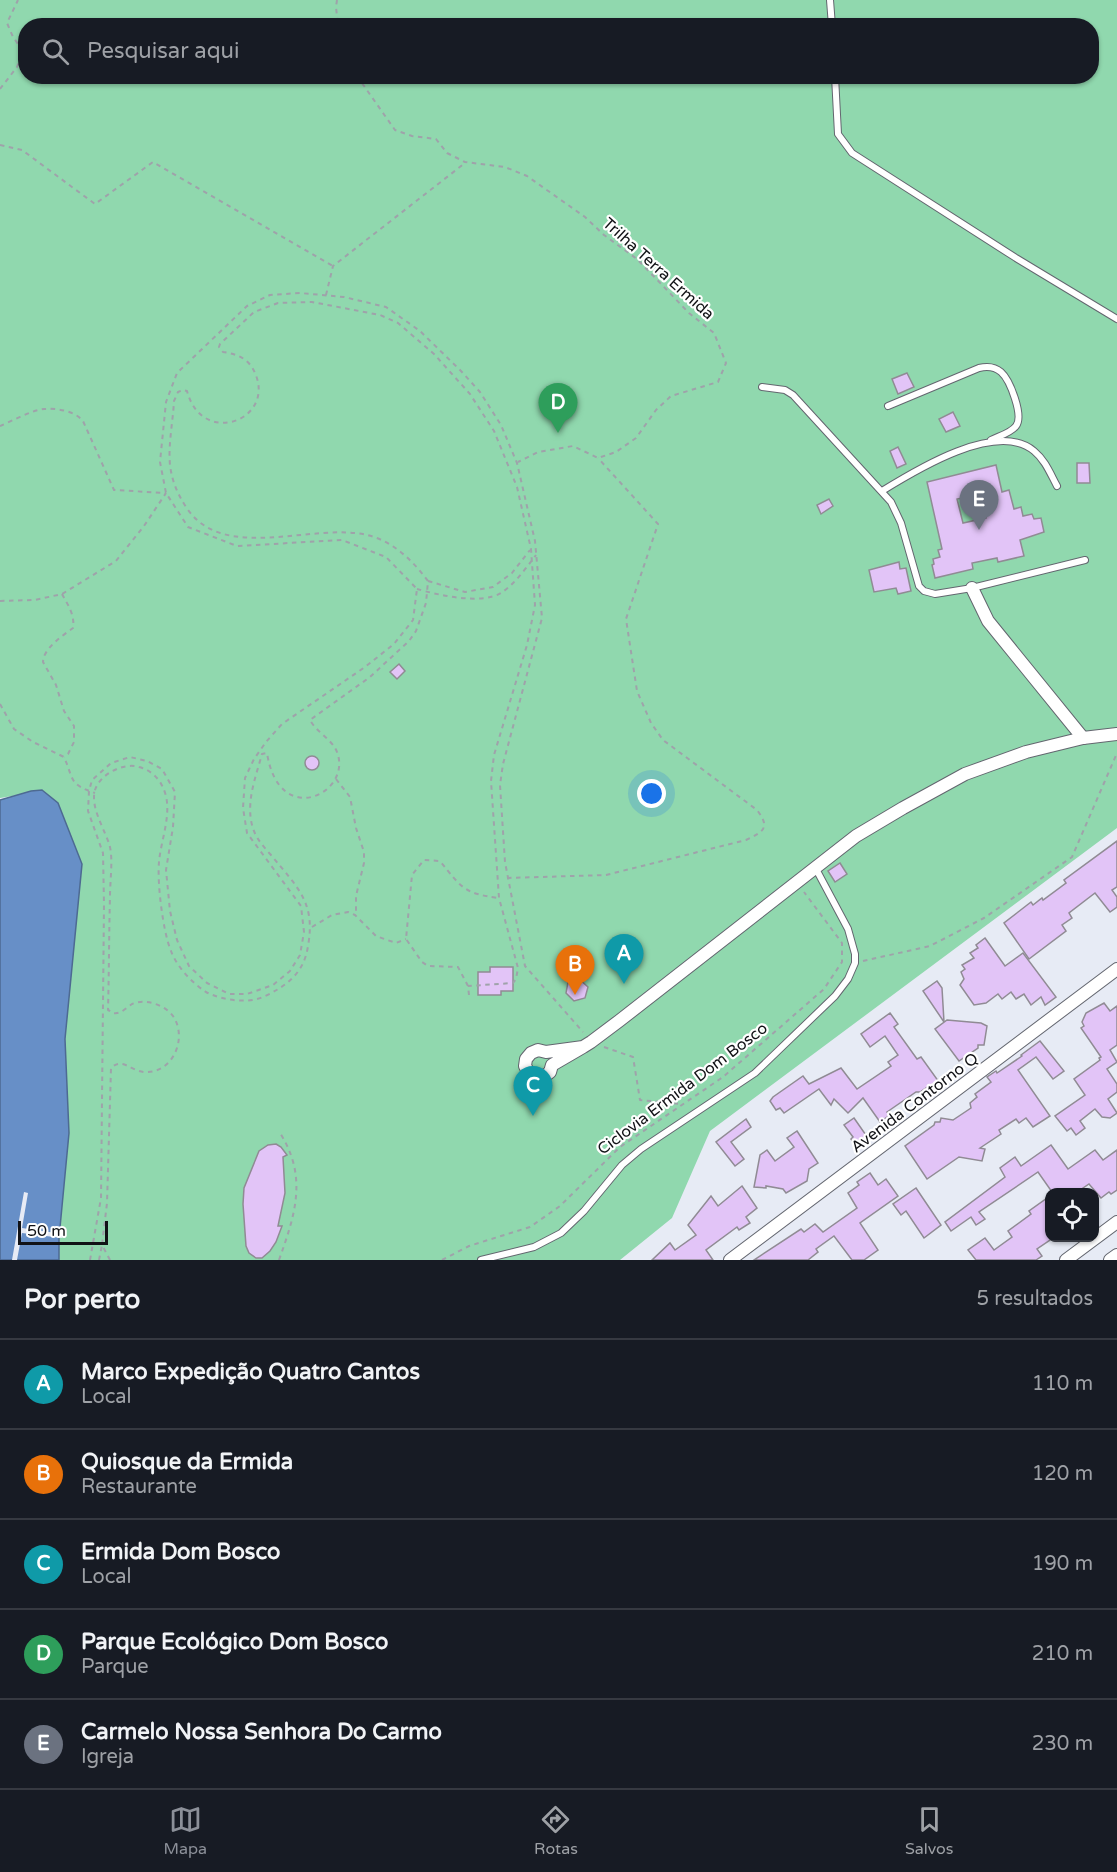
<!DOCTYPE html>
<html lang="pt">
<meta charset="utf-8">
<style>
body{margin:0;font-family:"Varela Round",sans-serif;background:#20242c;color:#f1f3f6}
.controls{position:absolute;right:18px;bottom:18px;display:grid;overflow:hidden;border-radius:12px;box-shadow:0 2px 4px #0004}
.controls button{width:54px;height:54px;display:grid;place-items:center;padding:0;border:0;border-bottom:2px solid #363941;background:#171b24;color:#f1f3f6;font:30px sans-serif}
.scale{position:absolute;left:18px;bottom:15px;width:90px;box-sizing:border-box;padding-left:6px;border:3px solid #111216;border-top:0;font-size:16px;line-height:21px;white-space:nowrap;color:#111216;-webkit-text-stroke:4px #fff;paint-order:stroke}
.you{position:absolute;left:652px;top:794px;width:21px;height:21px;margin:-15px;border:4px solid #fff;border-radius:50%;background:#1a73e8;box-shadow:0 0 0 9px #1a73e833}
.badge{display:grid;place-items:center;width:39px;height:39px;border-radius:50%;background:#8c9099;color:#fff;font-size:20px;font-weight:700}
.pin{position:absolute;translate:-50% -50px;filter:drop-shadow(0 2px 3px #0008)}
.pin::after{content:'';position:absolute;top:32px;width:21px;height:18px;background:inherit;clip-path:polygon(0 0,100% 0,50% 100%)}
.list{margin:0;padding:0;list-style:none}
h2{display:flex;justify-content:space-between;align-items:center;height:78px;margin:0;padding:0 24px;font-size:26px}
h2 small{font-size:20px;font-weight:400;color:#9ea1a6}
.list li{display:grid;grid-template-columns:39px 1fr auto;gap:18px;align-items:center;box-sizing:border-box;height:90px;padding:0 24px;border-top:2px solid #363941}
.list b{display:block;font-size:22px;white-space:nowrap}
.list p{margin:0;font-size:20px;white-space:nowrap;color:#9ea1a6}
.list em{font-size:20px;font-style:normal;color:#9ea1a6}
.icon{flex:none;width:33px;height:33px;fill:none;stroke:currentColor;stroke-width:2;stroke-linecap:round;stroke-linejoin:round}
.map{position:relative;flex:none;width:1117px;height:1260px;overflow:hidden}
.search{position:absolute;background:#171b24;box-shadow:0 2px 4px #0004;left:18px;right:18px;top:18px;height:66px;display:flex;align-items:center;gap:15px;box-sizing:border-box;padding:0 21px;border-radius:24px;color:#9ea1a6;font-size:22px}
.sheet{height:528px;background:#171b24}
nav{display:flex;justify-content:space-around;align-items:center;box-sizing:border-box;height:84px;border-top:2px solid #363941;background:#171b24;font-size:16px;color:#9ea1a6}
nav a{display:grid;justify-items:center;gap:3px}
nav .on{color:#8c9099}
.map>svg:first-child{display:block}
</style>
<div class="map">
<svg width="1117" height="1260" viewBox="0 0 1117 1260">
<rect width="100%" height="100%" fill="#e7ebf5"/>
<path fill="#90d8ae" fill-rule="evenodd" d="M0,0H1117V828L710,1131L672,1218L620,1260H59V1238L69,1133L65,1039L43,791L0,798ZM26,26H1092V76H26Z"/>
<polygon fill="#678fc7" stroke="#4d6a92" stroke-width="1.5" points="42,790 58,803 82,864 65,1039 69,1133 59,1238 59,1260 0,1260 0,800 31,791"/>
<polygon fill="#e7ebf5" points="24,1192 28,1193 22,1228 63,1234 62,1238 22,1233 17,1260 12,1260"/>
<g fill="#e2c4f7" stroke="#908b94" stroke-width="1.5" fill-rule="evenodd">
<polygon points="907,373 914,387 898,394 892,379"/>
<polygon points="953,412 960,426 946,432 939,419"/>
<polygon points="898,447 906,464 897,468 890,451"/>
<polygon points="1077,463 1089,463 1090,483 1077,483"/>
<path d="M996,465L1002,492L1009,490L1014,509L1021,507L1023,516L1032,514L1034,519L1041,518L1044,532L1020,540L1024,556L998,562L997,558L972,563L973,569L935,578L932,565L934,564L933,559L940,557L938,550L942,549L927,482ZM981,494L986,518L963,523L957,499Z"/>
<polygon points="829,499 833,506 821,514 817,505"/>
<polygon points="899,562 900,569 906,568 911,591 898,594 896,588 874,592 869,570"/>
<polygon points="399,664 405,671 397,679 390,672"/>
<circle cx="312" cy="763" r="7"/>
<polygon points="1117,841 1117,887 1112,890 1117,897 1117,907 1110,912 1095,893 1069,913 1072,918 1062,925 1066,931 1029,959 1004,923 1031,902 1033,905 1042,898 1043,900 1066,883 1064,880"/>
<polygon points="840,863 847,874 835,882 828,871"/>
<polygon points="985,938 1005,966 1023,953 1056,997 1045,1005 1041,997 1031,1005 1024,994 1016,999 1011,992 1002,999 998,994 986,1003 974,1005 960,985 964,979 961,972 965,969 962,965 974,958 970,953 978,948 976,945"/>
<polygon points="490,967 513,967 513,991 501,991 501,995 478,995 478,972 490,972"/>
<polygon points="579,979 588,987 585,998 574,1001 566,993 568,982"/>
<polygon points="937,981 942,988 944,1022 923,991"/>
<polygon points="1104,1003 1110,1011 1117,1006 1117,1045 1110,1050 1117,1062 1107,1069 1117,1084 1117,1092 1108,1099 1117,1113 1110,1118 1102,1117 1095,1109 1080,1121 1085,1128 1076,1135 1071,1128 1067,1131 1055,1116 1085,1095 1074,1079 1100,1060 1099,1058 1101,1057 1081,1028 1084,1026 1082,1022 1086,1013"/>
<polygon points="890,1013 898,1024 894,1027 917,1059 921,1057 939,1082 931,1088 929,1086 920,1092 916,1092 887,1112 890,1115 880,1122 863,1098 848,1113 834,1099 831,1105 819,1089 784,1113 780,1108 776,1110 770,1101 773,1097 803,1076 809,1084 841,1068 857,1089 891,1066 888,1062 898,1055 885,1036 870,1047 861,1034"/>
<polygon points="947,1020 981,1023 987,1026 984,1045 978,1045 978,1048 959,1061 935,1029"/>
<polygon points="1040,1041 1064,1071 1053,1079 1036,1057 1018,1070 1050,1116 1033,1127 1026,1118 1019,1123 1016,1119 999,1130 1001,1134 980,1148 985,1149 982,1161 959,1157 927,1179 905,1146 934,1125 935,1122 940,1122 941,1118 953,1120 971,1108 970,1103 977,1097 975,1094 991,1082 987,1077 996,1071 997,1073 1022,1056 1021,1055"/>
<polygon points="854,1118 868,1138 856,1146 851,1139 853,1137 844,1125"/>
<polygon points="746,1119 751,1127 731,1142 744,1159 735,1166 716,1142"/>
<polygon points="797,1131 818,1163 809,1169 807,1181 786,1193 783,1189 766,1186 766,1188 754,1187 760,1155 767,1150 775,1161 794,1147 787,1138"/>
<polygon points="276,1144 281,1147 287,1155 283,1157 285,1193 278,1226 282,1226 276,1242 270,1251 262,1258 256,1258 249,1253 246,1246 243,1204 244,1188 259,1151 268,1145"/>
<polygon points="1051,1145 1068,1169 1095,1150 1103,1160 1117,1150 1117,1190 1111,1194 1109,1192 1101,1198 1089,1184 1077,1192 1052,1192 1038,1172 979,1212 985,1219 976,1225 971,1217 951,1231 945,1222 1005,1177 1000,1168 1015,1157 1021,1166"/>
<polygon points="870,1173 878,1185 886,1179 898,1196 860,1223 878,1250 864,1260 852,1260 834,1236 816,1249 818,1252 808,1260 754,1260 801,1229 804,1232 815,1224 823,1232 857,1208 848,1193 859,1185 857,1182"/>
<polygon points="742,1186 757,1208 746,1217 750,1223 739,1230 737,1227 706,1250 713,1260 652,1260 670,1243 675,1250 696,1235 688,1225 711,1196 718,1206"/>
<polygon points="916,1188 941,1225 924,1238 906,1211 901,1215 893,1204"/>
<polygon points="1050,1196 1050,1240 1037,1249 1042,1256 1036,1260 976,1260 968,1250 985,1238 994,1250 1012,1237 1008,1231 1031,1214 1029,1211"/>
</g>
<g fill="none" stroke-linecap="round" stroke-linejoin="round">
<g stroke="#63666f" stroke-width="8">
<g id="lane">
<polyline points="830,0 832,26"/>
<polyline points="835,76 838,134 852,153 1016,258 1117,319"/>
<polyline points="762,387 785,390 793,395 891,502 901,523 919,586 924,591 935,594 972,588 1085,560"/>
<path d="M888,406L979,368C987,366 994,366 1001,372C1010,380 1024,416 1016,426C1011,433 999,436 991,440"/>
<path d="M882,491C916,470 997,420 1034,451C1045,460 1050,473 1057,486"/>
<polyline points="481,1260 534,1247 561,1233 584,1211 622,1165 641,1149 755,1073 835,996 848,979 855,963 855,954 848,929 816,869"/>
</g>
</g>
<g stroke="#63666f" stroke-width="14">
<g id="street">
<polyline points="972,588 988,621 1083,738"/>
<polyline points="583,1047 546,1052 538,1050 531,1053 526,1059 525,1066 529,1073 536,1077 543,1077 550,1072 552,1065 583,1047 591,1042 619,1021 856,836 903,808 965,774 1026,752 1083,738 1117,734"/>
<polyline points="730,1260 1117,969"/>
<polyline points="1066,1260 1117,1222"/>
<polyline points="1110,1260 1117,1255"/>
</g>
</g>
<g stroke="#9fa2aa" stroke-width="2" stroke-dasharray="4.5 4.5" stroke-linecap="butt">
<polyline points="337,0 336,7 338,26"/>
<polyline points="357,76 395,130 412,136 436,139 447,153 465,162 505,167 527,176 585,217 604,235 637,259 689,313 714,333 726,363 718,382 671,396 656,410 636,438 616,452 598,458 573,446 538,452 518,462"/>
<polyline points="0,89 17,67 23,51 13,37 7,23 18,0"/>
<polyline points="0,145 22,150 95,204 153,162 333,266"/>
<polyline points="326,295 333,266 465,163"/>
<path d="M0,426C12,421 32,410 44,409C57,408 75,411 83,421L114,490L166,493"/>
<polyline points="428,581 465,592 493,587 512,573 530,550"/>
<path d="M417,589C438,595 481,605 501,593C515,584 526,568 536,555"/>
<path d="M62,594C68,605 75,615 73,628C62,636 43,649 43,662L56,685L64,711L74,726V742L68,754L64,757"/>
<polyline points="0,601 35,600 62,594 116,561 144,526 166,493"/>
<path d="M0,704L14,729L33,742L64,757C74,779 68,784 95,793"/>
<polyline points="336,779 350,797 356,828 364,852 364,863 356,896 356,915"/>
<path d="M507,878L606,875L746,840C763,832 771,828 757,810L663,740L651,723L637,691L626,619L658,524L598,458"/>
<polyline points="312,927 332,915 348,912 355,915 376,936 396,943 406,939"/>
<polyline points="863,961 930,946 984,918 1072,857 1117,753"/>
<path d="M469,995L468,986L458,967L428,966L422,962L406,939L412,875L424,860L440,861C462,888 463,893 498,898"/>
<polyline points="604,1047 633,1057 640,1100 681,1104"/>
<polyline points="90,1260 101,1198 104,904 103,853 88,811 89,791 92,780 111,763 130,757 147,761 162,769 175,792 173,827 166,870 170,911 177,940 189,966 207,983 229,994 247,994 273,985 290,971 300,955 304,932 301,906 247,833 243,808 245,778 254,759 266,742 282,724 365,667 394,644 413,620 417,589 386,557 342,540 237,546 188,527 166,493 160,462 166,402 177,373 247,306 270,295 300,293 344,297 386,307 420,331 461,371 480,392 501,425 517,463 535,541 542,618 503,764 500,785 505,862 525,966 583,1032"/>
<polyline points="99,1260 102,1245"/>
<path d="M110,1260L102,1245L107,1203L111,1068C122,1057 131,1071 144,1072C173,1074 188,1038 173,1016C165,1005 145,998 132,1004C127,1007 122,1013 117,1013C112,1014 112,1012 108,1010C109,972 109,934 110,896C110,881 113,861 110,847C105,829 90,808 95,790C100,774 124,762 139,767C151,770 160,779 164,790C173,812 161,839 159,862C157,883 163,932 171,951C177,967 192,983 206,992C221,1000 247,1004 263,997C287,986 304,973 308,946C316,902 297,887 271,855C262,845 255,837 252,825C246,801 256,776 262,754L267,753C279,830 353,793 337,752C332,739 316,732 310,720L370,677L409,641L416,631L426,603L428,581C413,561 393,541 367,535C312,522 223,564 186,507C177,493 172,481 170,465C168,445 173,421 174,401L178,392L183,390L187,391C202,448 276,420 255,373C249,359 238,354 223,352L219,347L220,344L254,312L278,303L312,302L380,315L398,323L434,354L470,394L494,431L517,487L531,549L535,605L527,645L494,755L491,781L499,898L518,968L516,979L513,983L468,986"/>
<path d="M279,1260C295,1215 308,1177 280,1133"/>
<polyline points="442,1260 469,1246 530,1227 560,1206 620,1147 723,1077 824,989 842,962 842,943 804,892"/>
</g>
<use href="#lane" stroke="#fff" stroke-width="6"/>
<use href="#street" stroke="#fff" stroke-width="12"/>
</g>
<g text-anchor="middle" stroke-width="4.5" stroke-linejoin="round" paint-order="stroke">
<g font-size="16" fill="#111216" stroke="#fff">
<text transform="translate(659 268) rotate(42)" y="6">Trilha Terra Ermida</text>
<text transform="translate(682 1088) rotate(-37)" y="6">Ciclovia Ermida Dom Bosco</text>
<text transform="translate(914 1102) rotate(-37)" y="6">Avenida Contorno Q</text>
</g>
</g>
</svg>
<div class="controls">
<button><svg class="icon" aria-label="locate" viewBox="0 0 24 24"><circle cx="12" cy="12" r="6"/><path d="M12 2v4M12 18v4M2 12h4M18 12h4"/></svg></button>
</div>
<div class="scale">50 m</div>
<div class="you"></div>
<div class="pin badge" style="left:624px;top:984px;background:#0f9aa8">A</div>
<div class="pin badge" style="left:575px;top:995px;background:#e8710a">B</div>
<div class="pin badge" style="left:533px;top:1116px;background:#0f9aa8">C</div>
<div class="pin badge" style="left:558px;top:433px;background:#2e9e5b">D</div>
<div class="pin badge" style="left:979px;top:530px;background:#6b7280">E</div>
<div class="search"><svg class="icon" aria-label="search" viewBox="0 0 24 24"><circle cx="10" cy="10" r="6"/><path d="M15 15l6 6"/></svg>Pesquisar aqui</div>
</div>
<section class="sheet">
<h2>Por perto<small>5 resultados</small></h2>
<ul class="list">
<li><span class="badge" style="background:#0f9aa8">A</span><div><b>Marco Expedição Quatro Cantos</b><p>Local</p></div><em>110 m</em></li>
<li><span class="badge" style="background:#e8710a">B</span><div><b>Quiosque da Ermida</b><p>Restaurante</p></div><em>120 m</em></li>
<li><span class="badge" style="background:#0f9aa8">C</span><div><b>Ermida Dom Bosco</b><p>Local</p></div><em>190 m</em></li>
<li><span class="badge" style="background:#2e9e5b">D</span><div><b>Parque Ecológico Dom Bosco</b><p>Parque</p></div><em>210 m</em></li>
<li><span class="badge" style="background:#6b7280">E</span><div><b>Carmelo Nossa Senhora Do Carmo</b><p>Igreja</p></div><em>230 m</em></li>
</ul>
</section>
<nav>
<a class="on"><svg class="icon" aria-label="map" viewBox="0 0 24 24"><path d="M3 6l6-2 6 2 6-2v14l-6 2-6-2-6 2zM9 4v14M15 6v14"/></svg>Mapa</a>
<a><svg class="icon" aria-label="directions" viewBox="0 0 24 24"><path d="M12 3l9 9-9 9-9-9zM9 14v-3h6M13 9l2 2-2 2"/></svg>Rotas</a>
<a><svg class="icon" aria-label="saved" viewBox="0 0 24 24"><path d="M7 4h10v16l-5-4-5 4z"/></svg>Salvos</a>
</nav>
